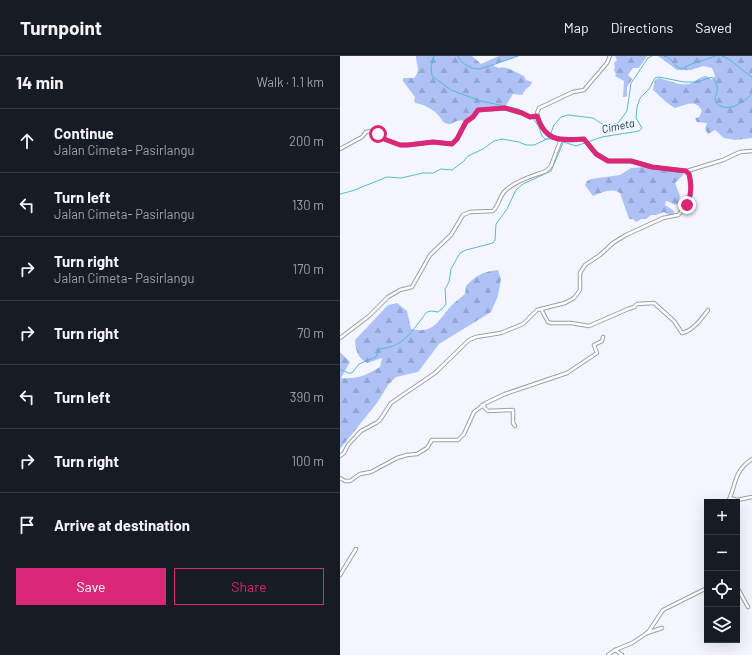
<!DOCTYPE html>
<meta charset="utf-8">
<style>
body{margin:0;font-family:Barlow,sans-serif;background:#20242c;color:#f1f3f6}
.controls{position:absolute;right:12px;bottom:12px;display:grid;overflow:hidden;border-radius:0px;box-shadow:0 4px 16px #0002}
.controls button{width:36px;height:36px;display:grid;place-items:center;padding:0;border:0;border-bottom:1px solid #363941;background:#171b24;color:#f1f3f6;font:20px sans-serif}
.stop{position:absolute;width:12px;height:12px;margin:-9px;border:3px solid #db2777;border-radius:50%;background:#fff}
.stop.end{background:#db2777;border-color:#fff;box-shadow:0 1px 4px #0008}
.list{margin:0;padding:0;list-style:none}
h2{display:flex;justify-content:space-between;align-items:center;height:52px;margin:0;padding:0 16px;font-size:17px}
h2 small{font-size:13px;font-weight:400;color:#9ea1a6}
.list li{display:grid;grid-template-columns:26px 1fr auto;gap:12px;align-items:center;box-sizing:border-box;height:64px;padding:0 16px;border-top:1px solid #363941}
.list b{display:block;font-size:15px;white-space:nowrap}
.list p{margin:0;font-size:13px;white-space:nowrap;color:#9ea1a6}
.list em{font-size:13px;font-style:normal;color:#9ea1a6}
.actions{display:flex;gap:8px;padding:12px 16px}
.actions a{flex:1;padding:9px 0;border:1px solid #db2777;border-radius:0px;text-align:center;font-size:14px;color:#db2777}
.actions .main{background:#db2777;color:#fff}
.icon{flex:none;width:22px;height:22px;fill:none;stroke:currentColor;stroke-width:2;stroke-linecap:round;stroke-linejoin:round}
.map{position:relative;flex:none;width:412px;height:599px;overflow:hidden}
header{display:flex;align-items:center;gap:24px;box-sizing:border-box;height:56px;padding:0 20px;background:#171b24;border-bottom:1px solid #363941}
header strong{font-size:19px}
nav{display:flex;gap:22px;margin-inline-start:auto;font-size:14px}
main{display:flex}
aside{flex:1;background:#171b24}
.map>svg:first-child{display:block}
</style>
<header>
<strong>Turnpoint</strong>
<nav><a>Map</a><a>Directions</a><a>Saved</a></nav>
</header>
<main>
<aside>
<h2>14 min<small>Walk · 1.1 km</small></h2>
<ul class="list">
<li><svg class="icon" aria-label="ahead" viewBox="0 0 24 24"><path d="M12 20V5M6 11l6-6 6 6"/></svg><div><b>Continue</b><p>Jalan Cimeta- Pasirlangu</p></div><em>200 m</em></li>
<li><svg class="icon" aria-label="left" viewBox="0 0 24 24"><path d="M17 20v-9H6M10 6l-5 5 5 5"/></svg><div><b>Turn left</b><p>Jalan Cimeta- Pasirlangu</p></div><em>130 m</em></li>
<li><svg class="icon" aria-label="right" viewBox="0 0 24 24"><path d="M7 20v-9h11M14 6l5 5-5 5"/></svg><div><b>Turn right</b><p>Jalan Cimeta- Pasirlangu</p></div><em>170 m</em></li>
<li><svg class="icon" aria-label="right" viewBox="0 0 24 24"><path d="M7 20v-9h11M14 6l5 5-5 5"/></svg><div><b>Turn right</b></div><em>70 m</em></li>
<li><svg class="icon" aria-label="left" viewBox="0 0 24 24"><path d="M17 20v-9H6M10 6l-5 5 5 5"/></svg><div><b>Turn left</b></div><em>390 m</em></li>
<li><svg class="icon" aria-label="right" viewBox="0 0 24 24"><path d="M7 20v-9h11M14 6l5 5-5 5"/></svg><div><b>Turn right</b></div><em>100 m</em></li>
<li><svg class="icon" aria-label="arrive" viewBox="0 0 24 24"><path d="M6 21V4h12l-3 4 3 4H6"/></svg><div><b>Arrive at destination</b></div></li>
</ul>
<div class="actions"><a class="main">Save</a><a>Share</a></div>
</aside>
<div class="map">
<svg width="412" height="599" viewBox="0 0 412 599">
<defs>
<pattern id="forest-firs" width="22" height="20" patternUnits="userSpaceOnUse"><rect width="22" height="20" fill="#aec2f6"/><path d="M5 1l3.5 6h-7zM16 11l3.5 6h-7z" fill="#95a6d3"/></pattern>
</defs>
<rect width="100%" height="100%" fill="#f3f6fe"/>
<g fill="url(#forest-firs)">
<path d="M76,0H132L141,8L159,0H179L154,8V10L159,12C168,10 175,16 184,20L186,24L192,26L191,29L186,33L182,39L173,38L165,51C157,51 148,50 140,52C134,54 133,61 126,64C123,65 120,64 117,65C113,66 112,69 108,68C102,67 101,61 97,58C92,52 82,48 75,47L74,44L75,41L63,25V22H74C81,14 76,9 76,0Z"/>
<polygon points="276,0 307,0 299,12 293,12 288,19 292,23 287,31 287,40 285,41 283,41 284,25 275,20 276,18 274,14 275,11 274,7 277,4 275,1"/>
<path d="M318,0H412V82L395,84L384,82L375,74L368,78L365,73L367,67L357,66L355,62L359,61L362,55C356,42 345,49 335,52C327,48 320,40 313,34L315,24L319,22C327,24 340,30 349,28C356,26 360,20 367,20L372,24L375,20L372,12L363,10L351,14H337Z"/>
<path d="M305,111C317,115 333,113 344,118L335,127L340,140L338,148L335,149L327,145H326L325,149L334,155V159H329L324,156L316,159H311L306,163H301L296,166L293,163H289L280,137C272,131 261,137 253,140L245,129L247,125L251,123L280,119L291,112Z"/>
<path d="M158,214L161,223L158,240L151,256L99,288L78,316L56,321L48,329L37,347L0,393V296L10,306L1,322C18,323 25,320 40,311L42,302L27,307C17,301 16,295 15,284L48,249L57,247L67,255L71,273C94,278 97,266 111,250C115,246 120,242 125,238L126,230C137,219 142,216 158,214Z"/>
</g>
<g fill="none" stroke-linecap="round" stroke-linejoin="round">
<g stroke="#59b8cf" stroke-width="1">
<path d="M94,0L91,11L92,20L111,34L141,45L178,53L190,59L195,65L199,71L202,80L205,83H214L236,90L262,81L299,75L302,72L296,62L297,51L300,42L309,33L315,22L319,21L344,26H357L372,21C376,26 378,30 377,36C377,36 375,41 375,42C375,52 388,53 395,50C402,46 407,44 412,37"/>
<path d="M118,0C120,7 131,13 138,13C142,13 173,2 178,0"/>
<path d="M324,0C332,1 334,11 342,13C352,6 364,5 375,0"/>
<path d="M382,0C392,3 402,15 412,21"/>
<polyline points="209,82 214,69 221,61 228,59 253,62 262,68 270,69 278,67 287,55 291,27 308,2 312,0"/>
<polyline points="0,138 12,135 47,121 61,122 83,117 93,117 101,113 112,114 124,105 128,100 143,93 154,85 162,83 179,86 186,89 194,89 207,83"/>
<path d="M0,313L8,317H12L19,308L36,301L39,293C65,291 72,274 87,256L91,255L98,256L102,253L106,248L105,233L109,226L111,213L120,197L126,194L153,187L155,184L156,168L167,153L176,134L183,128L211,115L223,87"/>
</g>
<g stroke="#9c9fa8" stroke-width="4.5">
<g id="minor">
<polyline points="0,93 22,81 26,76 30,75 38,78 44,83 60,89 67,89 93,86 112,88 117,83 126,65 133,61 138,54 165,52 182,57 190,61 197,60"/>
<polyline points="347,115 383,104 400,96 412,95"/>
<path d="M201,253L208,266L211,267H231L249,270L288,253L294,251L297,248L314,247L334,265L342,277C353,275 362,262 368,254"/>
<path d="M0,282L29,260L48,241L60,234L72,231L90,199L111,179L123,159L130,156L153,155C159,149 159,142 164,136C174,125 193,120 206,115L211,110L221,83"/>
<polyline points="142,349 148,355 173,354 173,367 175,370"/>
<path d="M0,400L4,397L8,389L21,375L36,367L40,364L51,347L95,317L129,284L136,281L161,277L183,268L197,254L225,247L234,242L240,234V217L245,209L260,199L273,187L286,179L323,162L338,159L344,153L349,144L351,137L349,118L346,115L312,111L291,105H268L257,98L244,83C241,83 238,84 234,84C215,86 200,77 197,57L199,52L233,36L244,34L267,7L270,0"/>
<polyline points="0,422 5,425 10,425 20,418 31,416 57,402 67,399 77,398 87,392 92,384 118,384 124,378 134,356 146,347 165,338 227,317 257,297 254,289 262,285 263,281"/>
<polyline points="390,442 397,444 412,441"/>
<path d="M388,446C397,427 393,416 412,403"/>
<polyline points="0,519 16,493"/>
<polyline points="397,531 408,551"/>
<polyline points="307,577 322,572"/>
<polyline points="275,594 282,599"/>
<polyline points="268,599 275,594 292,587 304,579 309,575 323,554 367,532"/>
</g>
</g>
<use href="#minor" stroke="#fff" stroke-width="2.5"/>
</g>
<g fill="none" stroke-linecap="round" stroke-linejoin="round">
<path stroke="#db2777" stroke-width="5" d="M38,78L44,83L60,89H68L93,86L112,88L117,83L126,66L133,61L138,54L165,52L182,57L190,61L197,60C206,87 220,84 244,83L256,98L268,105H291L312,111L346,115L349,118C352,128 351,139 347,149"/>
</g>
<g text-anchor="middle" stroke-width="3" stroke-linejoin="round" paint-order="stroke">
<g font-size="11" font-style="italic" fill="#06353f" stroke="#f3f6fe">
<text transform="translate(278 70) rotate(-12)" y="4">Cimeta</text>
</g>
</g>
</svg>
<div class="controls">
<button>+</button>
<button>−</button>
<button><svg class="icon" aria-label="locate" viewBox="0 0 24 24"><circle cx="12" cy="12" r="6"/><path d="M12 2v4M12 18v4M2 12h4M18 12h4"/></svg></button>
<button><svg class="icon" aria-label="layers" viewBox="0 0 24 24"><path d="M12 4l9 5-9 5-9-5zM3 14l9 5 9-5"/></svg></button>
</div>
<div class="stop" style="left:38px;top:78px"></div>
<div class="stop end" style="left:347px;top:149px"></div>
</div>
</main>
